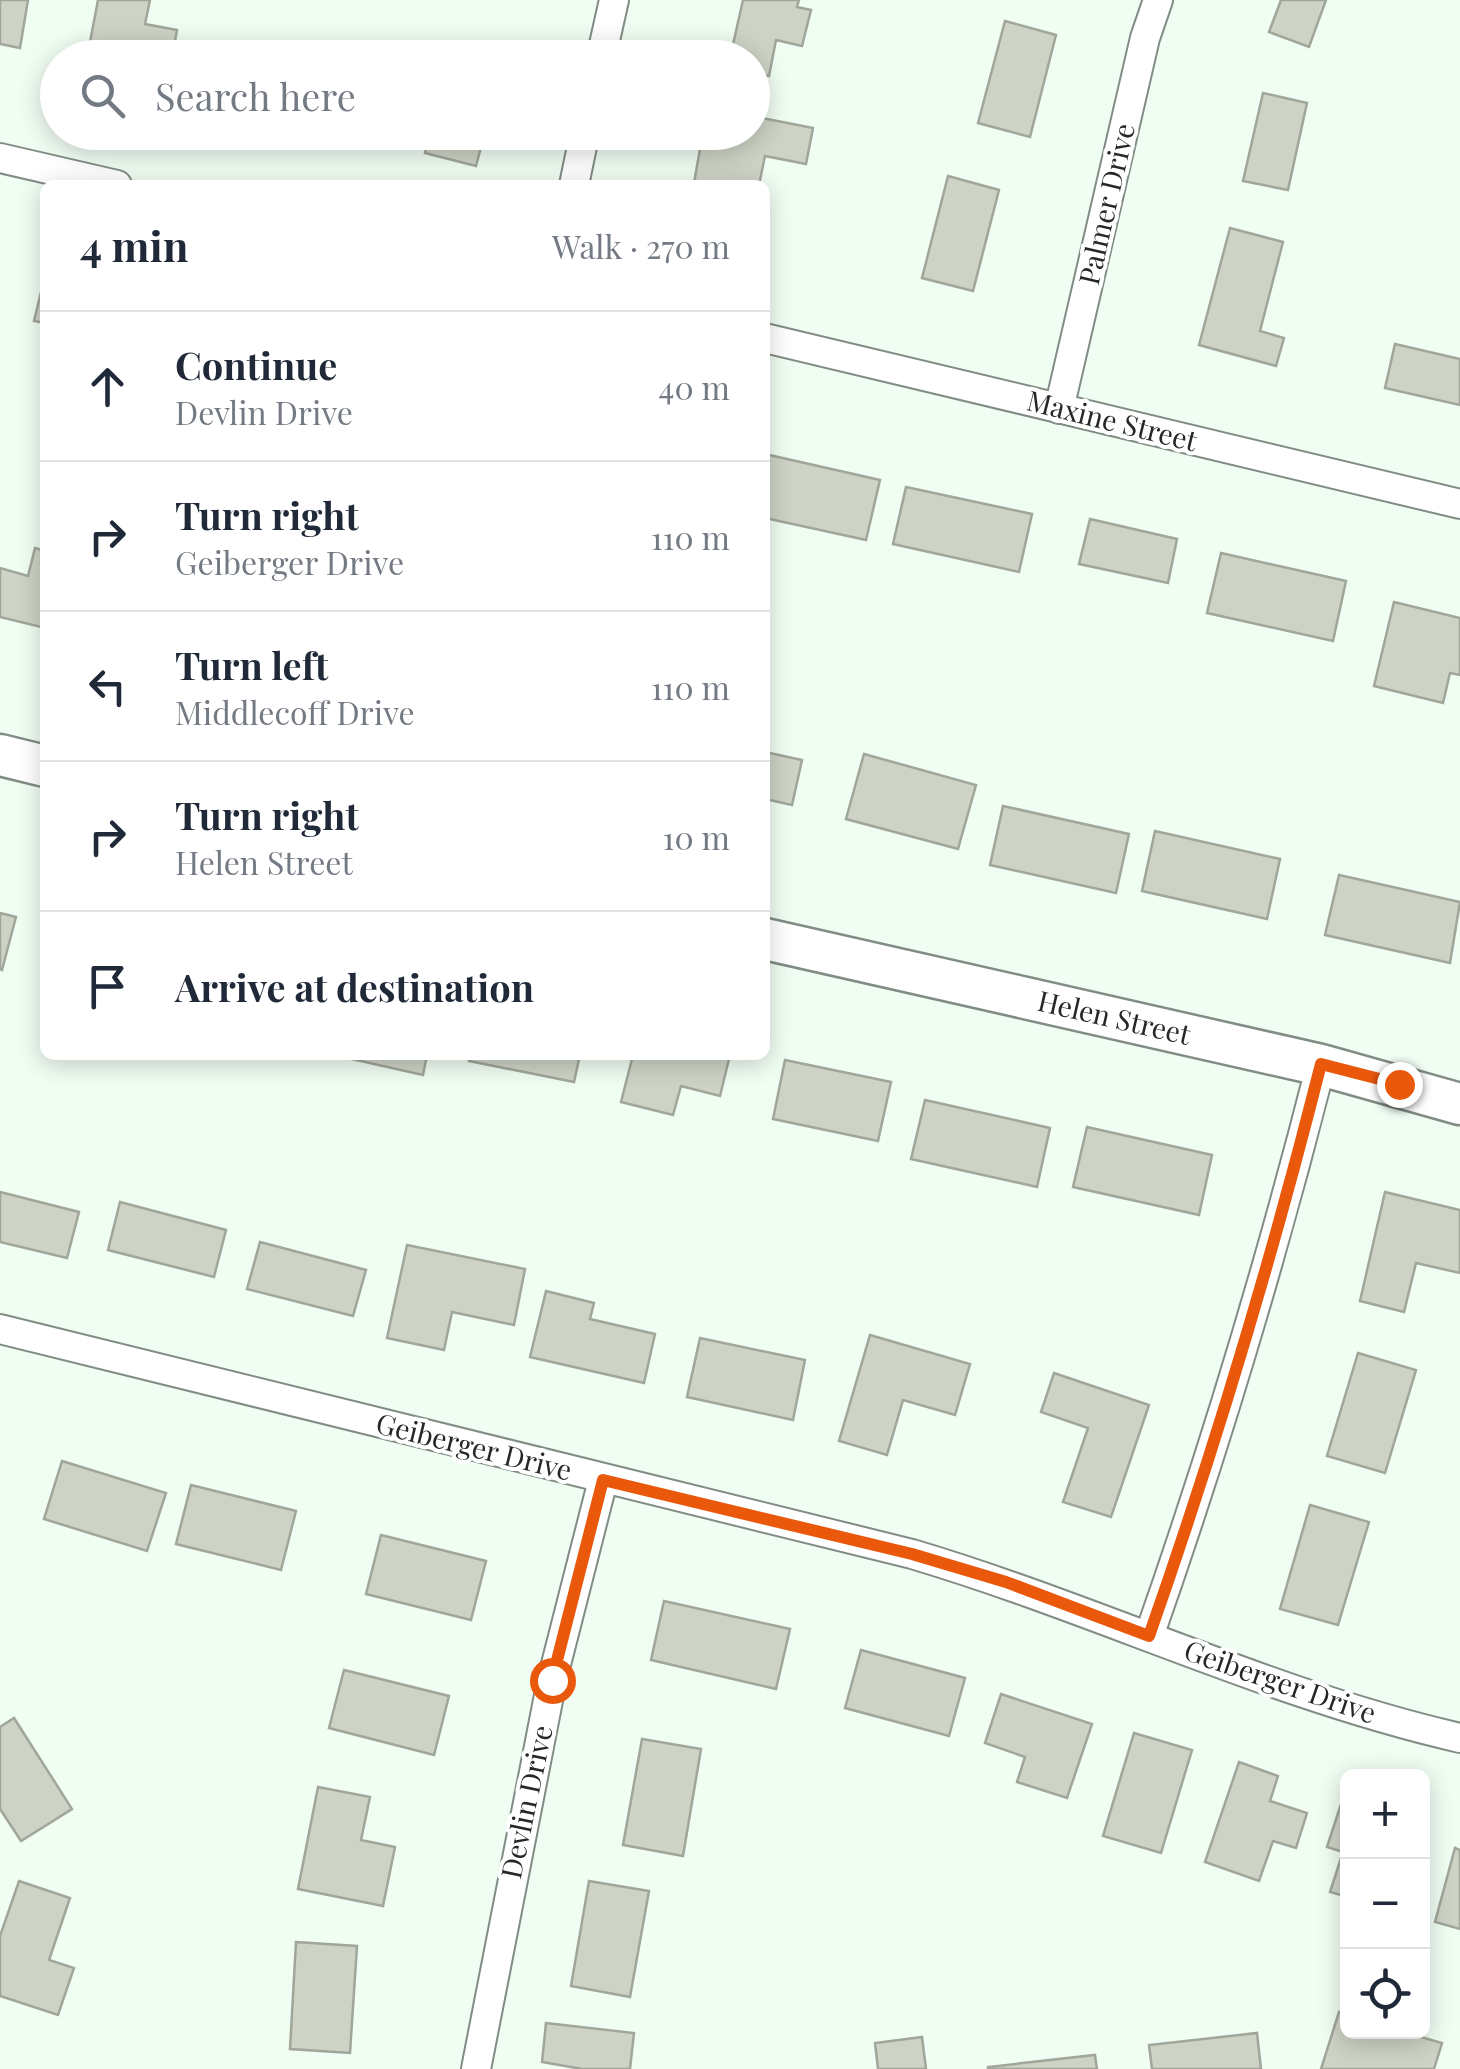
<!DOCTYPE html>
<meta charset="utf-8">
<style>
body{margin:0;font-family:"Playfair Display",serif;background:#f6f6f7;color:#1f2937}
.controls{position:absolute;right:30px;bottom:30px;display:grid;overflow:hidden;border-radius:15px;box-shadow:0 5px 25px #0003}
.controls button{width:90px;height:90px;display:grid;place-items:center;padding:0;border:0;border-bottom:2px solid #e0e1e3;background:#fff;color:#1f2937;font:50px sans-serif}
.stop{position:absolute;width:30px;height:30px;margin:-22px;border:8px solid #ea580c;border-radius:50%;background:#fff}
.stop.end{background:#ea580c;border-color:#fff;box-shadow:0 2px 10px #0008}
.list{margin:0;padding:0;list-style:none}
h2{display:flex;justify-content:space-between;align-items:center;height:130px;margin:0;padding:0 40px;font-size:42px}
h2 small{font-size:32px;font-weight:400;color:#747a83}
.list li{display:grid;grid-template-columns:65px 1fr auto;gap:30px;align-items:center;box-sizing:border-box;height:150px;padding:0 40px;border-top:2px solid #e0e1e3}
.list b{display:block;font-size:38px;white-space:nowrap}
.list p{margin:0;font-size:32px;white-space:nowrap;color:#747a83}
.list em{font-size:32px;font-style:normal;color:#747a83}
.icon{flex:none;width:55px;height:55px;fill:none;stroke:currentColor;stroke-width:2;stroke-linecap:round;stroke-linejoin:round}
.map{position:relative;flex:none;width:1460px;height:2069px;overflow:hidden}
.search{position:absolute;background:#fff;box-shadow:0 5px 25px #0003;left:40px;top:40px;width:730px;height:110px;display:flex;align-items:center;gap:25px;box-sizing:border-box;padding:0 35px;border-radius:55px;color:#747a83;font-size:38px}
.panel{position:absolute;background:#fff;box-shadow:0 5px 25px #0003;left:40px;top:180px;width:730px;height:880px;border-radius:15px}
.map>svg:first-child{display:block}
</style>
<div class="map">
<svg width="1460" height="2069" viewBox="0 0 1460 2069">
<rect width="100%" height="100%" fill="#f0fdf3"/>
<g fill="#cdd3c5" stroke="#a0a699" stroke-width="2.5">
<polygon points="0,0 28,0 20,48 0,44"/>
<polygon points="98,0 150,0 145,24 177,30 172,58 87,58"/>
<polygon points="743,0 799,0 797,7 811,10 802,46 776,40 769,76 752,72 752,58 730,58"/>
<polygon points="1281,0 1326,0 1309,47 1269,32"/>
<polygon points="1005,21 1056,35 1030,137 978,123"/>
<polygon points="1263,93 1307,103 1288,190 1243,181"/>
<polygon points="752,116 813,128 806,164 765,156 759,185 694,183 703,132 752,132"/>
<polygon points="430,132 485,132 476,166 425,153"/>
<polygon points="948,176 999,190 973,291 922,278"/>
<polygon points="1230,228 1283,242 1260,331 1284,338 1276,366 1199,345"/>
<polygon points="45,276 45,323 34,321"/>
<polygon points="1395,344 1460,359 1460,405 1385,388"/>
<polygon points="765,454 880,480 866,540 765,518"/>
<polygon points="906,487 1032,514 1019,572 893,544"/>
<polygon points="1090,519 1177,539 1168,583 1079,564"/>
<polygon points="35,548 45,551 45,628 0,617 0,568 28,576"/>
<polygon points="1221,553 1346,581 1333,641 1207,613"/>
<polygon points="1394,602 1460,618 1460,675 1450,673 1443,703 1374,686"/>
<polygon points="765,752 802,760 792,805 765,799"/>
<polygon points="864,754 976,785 958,849 846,819"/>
<polygon points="1003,806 1129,834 1116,893 990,865"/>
<polygon points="1155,831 1280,859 1267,919 1142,891"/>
<polygon points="1339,875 1460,902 1450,963 1325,935"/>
<polygon points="0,913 16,917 2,970 0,969"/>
<polygon points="334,1055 427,1055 423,1075"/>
<polygon points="470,1055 580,1055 574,1082 469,1061"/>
<polygon points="633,1055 730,1055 720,1096 681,1086 673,1115 621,1102"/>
<polygon points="785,1060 891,1082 878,1141 773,1119"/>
<polygon points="925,1100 1050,1128 1037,1187 911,1159"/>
<polygon points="1087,1127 1212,1155 1199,1215 1073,1187"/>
<polygon points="0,1192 79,1212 67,1258 0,1242"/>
<polygon points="1385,1192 1460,1210 1460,1273 1416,1263 1404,1312 1360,1301"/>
<polygon points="120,1202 226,1230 214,1277 108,1250"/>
<polygon points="260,1242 366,1270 353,1316 247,1289"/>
<polygon points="407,1245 525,1269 514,1325 452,1312 444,1350 387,1338"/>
<polygon points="546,1291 594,1303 590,1319 655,1334 644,1383 530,1357"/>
<polygon points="870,1335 970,1364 955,1415 903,1400 887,1455 839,1441"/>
<polygon points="700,1338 805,1360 793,1420 687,1397"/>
<polygon points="1358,1353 1416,1370 1385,1473 1327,1456"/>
<polygon points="1054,1373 1149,1405 1111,1517 1063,1502 1088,1428 1041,1412"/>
<polygon points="62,1461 166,1493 147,1551 44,1519"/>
<polygon points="191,1485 296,1511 281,1570 176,1544"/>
<polygon points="1310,1505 1369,1522 1338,1625 1280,1609"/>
<polygon points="381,1535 486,1561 471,1620 366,1594"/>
<polygon points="664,1601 790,1629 776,1689 651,1660"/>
<polygon points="861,1650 965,1678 949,1736 845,1708"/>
<polygon points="344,1670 449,1696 434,1755 329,1728"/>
<polygon points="1001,1694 1092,1724 1067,1798 1017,1782 1025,1757 985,1743"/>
<polygon points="14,1718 72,1809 21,1841 0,1809 0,1727"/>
<polygon points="1134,1733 1192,1750 1161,1853 1103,1836"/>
<polygon points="642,1739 701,1749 683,1856 623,1845"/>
<polygon points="1239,1762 1278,1776 1270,1801 1307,1813 1296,1848 1273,1841 1259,1881 1205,1862"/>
<polygon points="318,1787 370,1797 361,1840 395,1847 383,1906 298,1889"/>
<polygon points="1343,1798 1348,1800 1348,1897 1330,1892 1343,1852 1327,1847"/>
<polygon points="1455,1848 1460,1850 1460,1929 1435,1922"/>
<polygon points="19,1881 70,1898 49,1960 74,1968 58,2015 0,1996 0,1936"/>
<polygon points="589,1881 649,1891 630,1997 571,1986"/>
<polygon points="296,1942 357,1946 350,2053 290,2049"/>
<polygon points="1339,2012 1348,2014 1348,2032 1404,2032 1442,2043 1434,2069 1321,2069"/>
<polygon points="546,2023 634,2033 630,2069 582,2069 542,2062"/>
<polygon points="1257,2033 1261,2069 1152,2069 1149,2045"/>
<polygon points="922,2037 926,2069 878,2069 875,2043"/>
<polygon points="1095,2055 1097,2069 988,2069 988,2067"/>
</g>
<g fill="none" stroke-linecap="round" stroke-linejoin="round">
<g stroke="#818d84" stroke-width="32">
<g id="street">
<polyline points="601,58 614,0"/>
<polyline points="0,158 117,185"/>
<polyline points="574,185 585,132"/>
<polyline points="765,338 1460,504"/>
<polyline points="1059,409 1145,38 1158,0"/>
<path d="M0,1329L912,1554C1097,1609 1272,1695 1460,1738"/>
<path d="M1149,1636C1215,1448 1272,1258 1321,1065"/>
<polyline points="476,2069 552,1680 603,1480"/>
</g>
</g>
<g stroke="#818d84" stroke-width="45">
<g id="secondary">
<polyline points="0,755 45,766"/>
<polyline points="765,939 1321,1065 1460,1104"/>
</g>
</g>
<use href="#street" stroke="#fff" stroke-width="28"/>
<use href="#secondary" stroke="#fff" stroke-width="40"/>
</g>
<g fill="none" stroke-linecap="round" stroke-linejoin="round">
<path stroke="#ea580c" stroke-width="12" d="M552,1680L603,1480L912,1554L1006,1582L1149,1636C1215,1448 1272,1258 1321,1064L1399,1084"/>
</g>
<g text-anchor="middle" stroke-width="8" stroke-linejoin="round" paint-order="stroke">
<g font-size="28" fill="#242926" stroke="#fff">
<text transform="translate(1107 204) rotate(-77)" y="10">Palmer Drive</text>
<text transform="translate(1112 421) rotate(14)" y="10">Maxine Street</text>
<text transform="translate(1114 1018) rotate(13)" y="10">Helen Street</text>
<text transform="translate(474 1447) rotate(14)" y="10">Geiberger Drive</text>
<text transform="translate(1280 1682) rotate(19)" y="10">Geiberger Drive</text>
<text transform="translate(527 1802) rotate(-78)" y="10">Devlin Drive</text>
</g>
</g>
</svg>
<div class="controls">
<button>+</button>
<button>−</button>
<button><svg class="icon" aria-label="locate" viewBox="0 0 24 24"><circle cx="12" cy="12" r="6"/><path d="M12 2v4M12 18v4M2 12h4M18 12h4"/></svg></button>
</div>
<div class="stop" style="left:552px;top:1680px"></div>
<div class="stop end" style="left:1399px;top:1084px"></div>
<div class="search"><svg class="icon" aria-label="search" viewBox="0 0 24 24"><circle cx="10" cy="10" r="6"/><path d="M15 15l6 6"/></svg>Search here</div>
<section class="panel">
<h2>4 min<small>Walk · 270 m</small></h2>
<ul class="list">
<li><svg class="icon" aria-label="ahead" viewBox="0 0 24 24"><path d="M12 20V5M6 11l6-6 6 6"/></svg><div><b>Continue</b><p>Devlin Drive</p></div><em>40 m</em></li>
<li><svg class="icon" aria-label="right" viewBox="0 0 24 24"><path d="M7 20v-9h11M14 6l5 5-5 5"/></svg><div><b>Turn right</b><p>Geiberger Drive</p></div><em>110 m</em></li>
<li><svg class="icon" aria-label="left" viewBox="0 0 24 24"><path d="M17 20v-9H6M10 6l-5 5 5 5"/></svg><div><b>Turn left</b><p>Middlecoff Drive</p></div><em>110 m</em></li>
<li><svg class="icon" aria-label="right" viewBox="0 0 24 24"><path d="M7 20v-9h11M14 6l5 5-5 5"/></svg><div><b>Turn right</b><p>Helen Street</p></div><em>10 m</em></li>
<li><svg class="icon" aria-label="arrive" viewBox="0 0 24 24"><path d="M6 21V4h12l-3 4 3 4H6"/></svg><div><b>Arrive at destination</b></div></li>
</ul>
</section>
</div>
